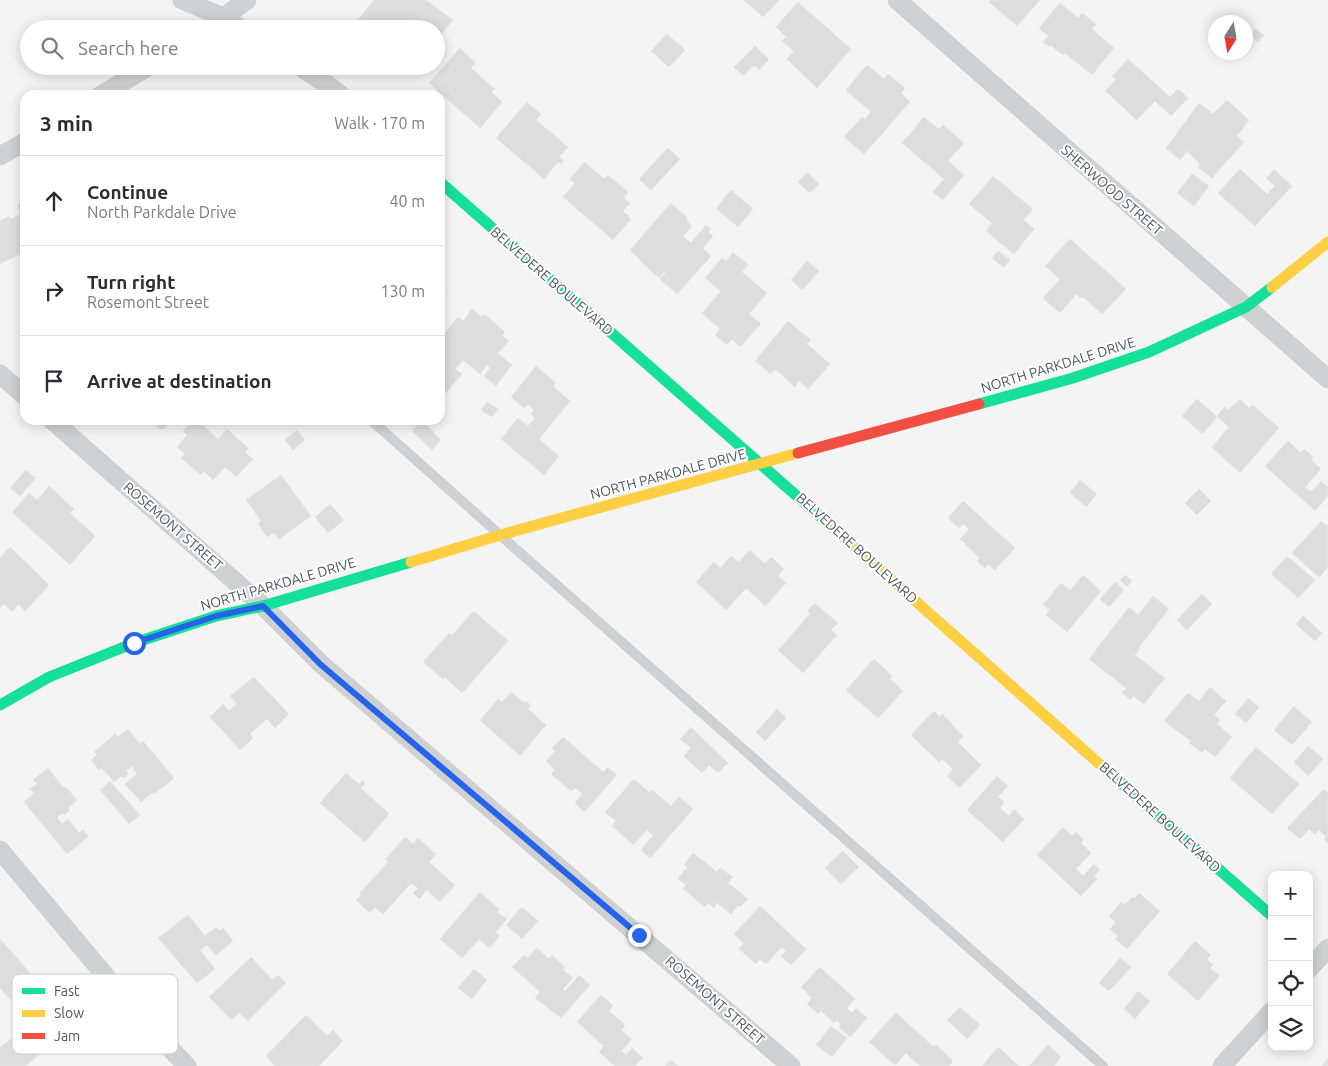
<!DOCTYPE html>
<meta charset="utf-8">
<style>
body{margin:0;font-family:Ubuntu,sans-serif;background:#f7f7f7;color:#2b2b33}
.controls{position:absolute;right:15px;bottom:15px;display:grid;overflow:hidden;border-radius:10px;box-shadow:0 2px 12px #0003}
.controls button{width:45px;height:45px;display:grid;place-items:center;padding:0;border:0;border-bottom:1px solid #e1e1e2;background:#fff;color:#2b2b33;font:25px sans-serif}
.compass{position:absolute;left:1208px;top:15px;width:45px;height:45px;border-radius:50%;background:#fff;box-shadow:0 2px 12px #0003;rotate:191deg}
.stop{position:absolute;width:15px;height:15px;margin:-11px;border:4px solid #2563eb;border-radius:50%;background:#fff}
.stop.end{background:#2563eb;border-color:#fff;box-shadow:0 1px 5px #0008}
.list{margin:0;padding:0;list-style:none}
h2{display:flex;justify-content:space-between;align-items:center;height:65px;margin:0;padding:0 20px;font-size:21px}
h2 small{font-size:16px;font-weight:400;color:#7c7c81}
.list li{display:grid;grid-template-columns:32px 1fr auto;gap:15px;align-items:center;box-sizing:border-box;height:90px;padding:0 20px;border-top:1px solid #e1e1e2}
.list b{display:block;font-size:19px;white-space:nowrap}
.list p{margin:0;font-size:16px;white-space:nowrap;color:#7c7c81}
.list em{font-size:16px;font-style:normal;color:#7c7c81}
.icon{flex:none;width:28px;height:28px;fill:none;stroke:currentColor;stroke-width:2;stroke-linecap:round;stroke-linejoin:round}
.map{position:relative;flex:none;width:1328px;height:1066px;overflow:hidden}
.search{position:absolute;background:#fff;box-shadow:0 2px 12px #0003;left:20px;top:20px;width:425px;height:55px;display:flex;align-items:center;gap:12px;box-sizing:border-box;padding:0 18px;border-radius:28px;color:#7c7c81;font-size:19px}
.panel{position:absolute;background:#fff;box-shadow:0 2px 12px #0003;left:20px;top:90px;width:425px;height:335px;border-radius:15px}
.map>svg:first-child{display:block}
</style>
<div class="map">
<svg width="1328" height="1066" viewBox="0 0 1328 1066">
<rect width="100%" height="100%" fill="#f4f4f4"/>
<g fill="#ddddde" stroke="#e5e6e7">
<polygon points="374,0 426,0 453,20 436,41 436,29 364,29 356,22"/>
<polygon points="744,0 779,0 763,17"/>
<polygon points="991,0 1040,0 1017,26 989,2"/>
<polygon points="798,2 851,49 817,88 787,59 794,51 782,41 786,37 776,27"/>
<polygon points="1060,3 1078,18 1082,13 1096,24 1092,29 1114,48 1092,75 1065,53 1063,55 1050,45 1049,47 1043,42 1048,36 1039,28"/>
<polygon points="1255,29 1264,35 1258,42 1250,35"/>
<polygon points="667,34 685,50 669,67 651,51"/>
<polygon points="755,46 769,59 759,70 754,65 743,76 734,67"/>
<polygon points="460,48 476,63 471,68 495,89 492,92 502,102 480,128 429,83"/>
<polygon points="1128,59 1170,97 1178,89 1188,98 1171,116 1155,101 1137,120 1105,91 1116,79 1112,76"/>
<polygon points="867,65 884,79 888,74 905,88 901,93 910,102 864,154 844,137 862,117 865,119 871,112 846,90"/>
<polygon points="1227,100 1249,120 1237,136 1244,142 1212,178 1198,167 1200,164 1187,151 1180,160 1166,148 1199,103 1213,114"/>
<polygon points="527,102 541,114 536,120 568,147 559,157 564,161 561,164 558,162 544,179 496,138"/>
<polygon points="924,117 939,129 943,125 964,143 948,161 964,175 943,200 933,192 944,179 902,143"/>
<polygon points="668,148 680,159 651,190 639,179"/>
<polygon points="584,162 605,179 608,175 628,192 624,198 630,203 623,211 631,219 613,240 563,197 575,183 570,179"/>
<polygon points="1240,169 1267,194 1275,186 1266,178 1274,169 1292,186 1255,226 1218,193"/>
<polygon points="807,172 819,184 810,193 798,182"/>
<polygon points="1192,174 1209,186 1194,206 1177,193"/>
<polygon points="993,176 1033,209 1024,220 1034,229 1014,254 986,231 992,223 969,204"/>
<polygon points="731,190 753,209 738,227 716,208"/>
<polygon points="25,201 25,256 23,253 0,264 0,221 9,216 11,219 21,214 17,205"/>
<polygon points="671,203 688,218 686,220 692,226 683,236 691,243 706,225 711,229 708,232 713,236 703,248 711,256 677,294 660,279 666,272 665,271 659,278 639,260 640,259 630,250"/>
<polygon points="1070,239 1126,289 1102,314 1083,297 1081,298 1076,294 1060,313 1043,298 1060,279 1045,266"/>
<polygon points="998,251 1010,260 1004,268 992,258"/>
<polygon points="733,252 748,265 742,272 767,293 749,314 761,324 740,347 732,339 727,345 715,335 720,329 702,313 721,291 705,278 722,258 726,261"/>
<polygon points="807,261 819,271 802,290 791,280"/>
<polygon points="440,284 446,289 440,295"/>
<polygon points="472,309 482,317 484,314 505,332 502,335 509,341 498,353 512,365 496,386 484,376 490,368 487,365 480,374 463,360 455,369 462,374 443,396 440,394 440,339 458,317 463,321"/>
<polygon points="788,321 811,340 807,344 830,364 808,389 799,381 795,387 775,369 770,374 755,361"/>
<polygon points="536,366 556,383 553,386 570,401 539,439 559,456 544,475 501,439 518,418 528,426 535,418 531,414 534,410 528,404 524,408 511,397"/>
<polygon points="1197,399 1217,417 1202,434 1182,416"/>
<polygon points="1240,399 1249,408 1253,405 1279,428 1240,473 1212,447 1229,427 1217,416 1225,407 1228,410"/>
<polygon points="487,402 498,409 492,417 481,410"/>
<polygon points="151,420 171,420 162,430"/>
<polygon points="193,420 197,420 218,439 227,429 248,448 245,452 253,459 236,477 225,467 213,480 204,471 201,475 181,458 185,454 177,447 187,435 183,431"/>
<polygon points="422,421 441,440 432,450 412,431"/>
<polygon points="297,430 305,440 293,450 285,440"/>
<polygon points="1288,441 1301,453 1304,449 1313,457 1311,460 1321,469 1305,487 1311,492 1321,481 1328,487 1328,496 1315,511 1265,466"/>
<polygon points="26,470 36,478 20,496 10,488"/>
<polygon points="281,475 311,516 279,539 274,533 267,537 258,524 261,521 246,500"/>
<polygon points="1080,480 1097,494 1086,507 1070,493"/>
<polygon points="49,486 74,509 70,513 95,536 70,565 12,512 29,493 37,500"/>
<polygon points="1199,489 1211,501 1197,515 1185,503"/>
<polygon points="963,501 1015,548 995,570 988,564 985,568 977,561 980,558 960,539 969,529 963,524 959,528 948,518"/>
<polygon points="330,504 344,520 328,533 315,517"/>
<polygon points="1321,521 1327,526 1328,524 1328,567 1319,577 1292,553"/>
<polygon points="10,547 49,585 25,611 18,604 12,612 4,604 0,608 0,558"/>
<polygon points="750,550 765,564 771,557 784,569 778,576 786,583 765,606 746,588 726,610 696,582 714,562 720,568 731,556 739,562"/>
<polygon points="1287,556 1315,580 1298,598 1271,574"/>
<polygon points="1083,575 1101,591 1067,632 1046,615 1050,610 1043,605 1061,583 1070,590"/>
<polygon points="1125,575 1132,581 1127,587 1120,580"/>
<polygon points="1115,582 1124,590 1109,607 1100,599"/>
<polygon points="1202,594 1212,604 1187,630 1177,620"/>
<polygon points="1153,596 1169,609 1139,647 1140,648 1135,655 1165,678 1144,704 1133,696 1131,700 1122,693 1126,688 1089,659 1129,607 1138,615"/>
<polygon points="815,603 838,623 831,630 837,635 803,673 778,650 810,614 807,611"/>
<polygon points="474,611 508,641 462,693 445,677 443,679 423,662 449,633 452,635"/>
<polygon points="1303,616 1322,633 1315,641 1296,624"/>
<polygon points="874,659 892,676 890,679 903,691 878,718 846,690"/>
<polygon points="254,677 289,714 275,728 267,719 250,734 253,738 240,750 210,717 223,704 229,711 237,704 230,696"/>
<polygon points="1210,687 1226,701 1214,715 1220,720 1217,724 1232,737 1215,757 1205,749 1202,753 1189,743 1191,741 1164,721 1188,693 1199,701"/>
<polygon points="511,692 524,703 526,701 531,705 528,709 546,725 520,756 480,720 498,699 502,702"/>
<polygon points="1248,698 1259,707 1246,723 1235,714"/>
<polygon points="1294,706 1312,722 1292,745 1274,730"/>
<polygon points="777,709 786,718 765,741 756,732"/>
<polygon points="934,711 940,717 942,714 952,723 951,724 963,736 958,742 981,765 959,788 947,776 953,769 942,759 939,762 911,735"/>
<polygon points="691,727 728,763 718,773 709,765 702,773 684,756 691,748 680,739"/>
<polygon points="128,729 140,744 143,741 174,778 154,794 153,792 141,802 125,784 137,774 132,766 126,771 129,774 124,778 121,776 114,782 102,768 99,770 91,760 97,755 94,752 115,734 118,737"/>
<polygon points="563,737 603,772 608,767 617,775 584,812 575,803 582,794 575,788 571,791 551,774 555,770 546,761 555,751 552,748"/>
<polygon points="1308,746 1323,759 1308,776 1294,762"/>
<polygon points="1256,747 1299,784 1272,814 1230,778"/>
<polygon points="48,768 64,788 66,787 77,800 68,808 70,810 64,815 62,813 57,817 62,824 68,819 79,833 83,830 88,837 67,854 24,802 34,793 30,789 37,784 33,780"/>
<polygon points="346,773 359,784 362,780 365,783 361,788 389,814 365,842 320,803"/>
<polygon points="997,776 1008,786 998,797 1004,802 1000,808 1009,816 1014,809 1024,819 1003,842 967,810"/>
<polygon points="634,779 650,793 652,790 671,806 679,797 693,809 650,858 641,850 653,835 647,830 633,845 612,826 616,821 605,812"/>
<polygon points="110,781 140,815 129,824 100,790"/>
<polygon points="1324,789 1328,793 1328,843 1324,839 1326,837 1319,830 1315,834 1309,829 1300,839 1287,828"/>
<polygon points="1063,827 1072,836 1076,832 1084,840 1081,843 1091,853 1076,869 1083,876 1094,864 1100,870 1094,876 1097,879 1081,896 1037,855"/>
<polygon points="405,837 413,844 418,838 436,854 429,862 455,885 440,902 427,890 419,899 413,893 418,888 411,883 383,914 375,907 370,913 356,900 361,895 359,894 388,862 385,859"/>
<polygon points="843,851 859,867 841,884 825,868"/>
<polygon points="693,853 717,872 720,868 733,877 728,883 748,899 740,907 738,905 731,914 717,903 714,908 708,903 705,907 683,889 686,885 678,879 687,867 684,864"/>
<polygon points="480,892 499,909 497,912 507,919 496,932 500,936 490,948 479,939 462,958 440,939"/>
<polygon points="1139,893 1160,911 1127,949 1115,939 1118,936 1110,929 1116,922 1109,916 1121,902 1125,905 1132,897 1135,898"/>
<polygon points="760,906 806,949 791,965 781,956 786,951 782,947 766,964 760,959 756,964 739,949 744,943 734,934"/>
<polygon points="522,907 538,921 522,939 506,925"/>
<polygon points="188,915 205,936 216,927 219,931 223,928 233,941 216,955 207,945 200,950 215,969 197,983 158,938"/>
<polygon points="0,939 75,1024 26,1066 0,1066 0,1048 30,1022 0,988"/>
<polygon points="1195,941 1211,955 1207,959 1213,965 1210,968 1220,976 1198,1001 1167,974"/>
<polygon points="537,948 549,959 552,955 565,967 563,970 573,978 563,989 565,991 579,975 590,985 561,1018 535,998 540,992 512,967 524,955 528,958"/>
<polygon points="251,957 273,980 278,975 286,983 248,1021 239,1013 231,1020 209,997"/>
<polygon points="1120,958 1131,967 1109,991 1099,983"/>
<polygon points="820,967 855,999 847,1008 852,1013 856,1008 867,1018 850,1037 839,1027 841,1024 836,1020 834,1023 821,1011 818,1014 807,1004 812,998 801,987"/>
<polygon points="474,969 487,980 472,999 458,988"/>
<polygon points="1138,991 1150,1001 1135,1019 1124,1009"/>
<polygon points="601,995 613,1006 609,1011 625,1025 621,1030 632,1039 621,1051 626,1055 632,1048 643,1058 635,1066 615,1066 599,1052 604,1046 577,1022"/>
<polygon points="960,1007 980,1025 967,1039 947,1020"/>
<polygon points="896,1013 934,1047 936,1045 953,1061 949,1066 920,1066 906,1053 895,1065 869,1042"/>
<polygon points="306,1015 327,1036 333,1030 343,1041 319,1066 275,1066 266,1056"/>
<polygon points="831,1026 847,1038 832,1057 816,1045"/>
<polygon points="1048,1045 1061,1057 1054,1066 1029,1066"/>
<polygon points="998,1047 1019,1066 982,1066"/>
<polygon points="1328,1058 1328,1066 1322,1066"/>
<polygon points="670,1060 678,1066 665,1066"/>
</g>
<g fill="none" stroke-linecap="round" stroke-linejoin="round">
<polyline stroke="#ced0d2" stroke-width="10" points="371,420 500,535 1103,1066"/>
<g stroke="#ced0d2" stroke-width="19">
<polyline points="182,0 223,17 241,29"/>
<polyline points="897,0 1328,379"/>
<polyline points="207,29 247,0"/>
<polyline points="299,66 332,88 341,95"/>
<polyline points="101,95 149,66"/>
<polyline points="0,156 25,142"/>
<polyline points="0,374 25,396"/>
<polyline points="52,420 263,606 320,663 791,1066"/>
<polyline points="0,850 140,1017 187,1066"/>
<polyline points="1309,969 1328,948"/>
<polyline points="1222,1066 1272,1011"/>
</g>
<g stroke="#16e098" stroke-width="11">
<polyline points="440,182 832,527"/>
<polyline points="979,404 1073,378 1149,352 1246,307 1272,287"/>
<polyline points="0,705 49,677 134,643 216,616 263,606 411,562"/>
<polyline points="1113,776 1272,916"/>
</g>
<g stroke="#ffcf43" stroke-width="11">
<polyline points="1272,287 1328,242"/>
<polyline points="832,527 1113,776"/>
<polyline points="411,562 500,535 798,453"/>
</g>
<polyline stroke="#f24e42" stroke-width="11" points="798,453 979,404"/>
</g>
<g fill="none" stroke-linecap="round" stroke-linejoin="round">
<polyline stroke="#2563eb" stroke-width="6" points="134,643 216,616 263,606 320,664 639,935"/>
</g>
<g text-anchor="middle" stroke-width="4" stroke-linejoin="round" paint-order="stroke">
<g font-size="14" fill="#4a5661" stroke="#fff">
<text transform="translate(1112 190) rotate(41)" y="5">SHERWOOD STREET</text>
<text transform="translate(552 281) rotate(41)" y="5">BELVEDERE BOULEVARD</text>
<text transform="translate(1058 365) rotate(-17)" y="5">NORTH PARKDALE DRIVE</text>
<text transform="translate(668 474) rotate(-15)" y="5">NORTH PARKDALE DRIVE</text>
<text transform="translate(173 526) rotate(41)" y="5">ROSEMONT STREET</text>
<text transform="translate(857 548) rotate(42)" y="5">BELVEDERE BOULEVARD</text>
<text transform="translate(278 584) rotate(-16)" y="5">NORTH PARKDALE DRIVE</text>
<text transform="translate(1160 817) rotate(42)" y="5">BELVEDERE BOULEVARD</text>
<text transform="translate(715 1000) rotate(41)" y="5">ROSEMONT STREET</text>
</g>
</g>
<rect x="12" y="974" width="166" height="80" rx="8" fill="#fff" stroke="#c9ccd0" stroke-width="1"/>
<rect x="22" y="988" width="23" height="6" fill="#16e098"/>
<rect x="22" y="1010" width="23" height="7" fill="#ffcf43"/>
<rect x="22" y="1033" width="23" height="6" fill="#f24e42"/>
<g font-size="14" fill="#4a5661">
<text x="54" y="996">Fast</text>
<text x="54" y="1018">Slow</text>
<text x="54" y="1041">Jam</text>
</g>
</svg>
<div class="controls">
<button>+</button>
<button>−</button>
<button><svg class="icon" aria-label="locate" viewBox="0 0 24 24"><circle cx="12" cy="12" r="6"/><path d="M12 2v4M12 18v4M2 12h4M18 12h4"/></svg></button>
<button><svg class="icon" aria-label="layers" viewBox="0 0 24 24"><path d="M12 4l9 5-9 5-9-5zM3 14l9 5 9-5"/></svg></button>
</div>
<svg class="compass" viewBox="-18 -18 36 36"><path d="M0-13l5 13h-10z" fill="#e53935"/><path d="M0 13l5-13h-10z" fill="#7c7c81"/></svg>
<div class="stop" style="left:134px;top:643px"></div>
<div class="stop end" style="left:639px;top:935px"></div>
<div class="search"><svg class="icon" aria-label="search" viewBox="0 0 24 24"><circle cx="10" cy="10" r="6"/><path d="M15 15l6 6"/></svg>Search here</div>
<section class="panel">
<h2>3 min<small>Walk · 170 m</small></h2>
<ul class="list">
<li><svg class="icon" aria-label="ahead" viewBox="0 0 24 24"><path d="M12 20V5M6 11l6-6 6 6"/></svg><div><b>Continue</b><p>North Parkdale Drive</p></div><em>40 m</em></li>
<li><svg class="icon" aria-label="right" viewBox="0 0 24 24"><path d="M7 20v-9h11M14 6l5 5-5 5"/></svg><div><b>Turn right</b><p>Rosemont Street</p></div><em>130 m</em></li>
<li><svg class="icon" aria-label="arrive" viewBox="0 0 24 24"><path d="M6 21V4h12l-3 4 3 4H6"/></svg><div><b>Arrive at destination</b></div></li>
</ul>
</section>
</div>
